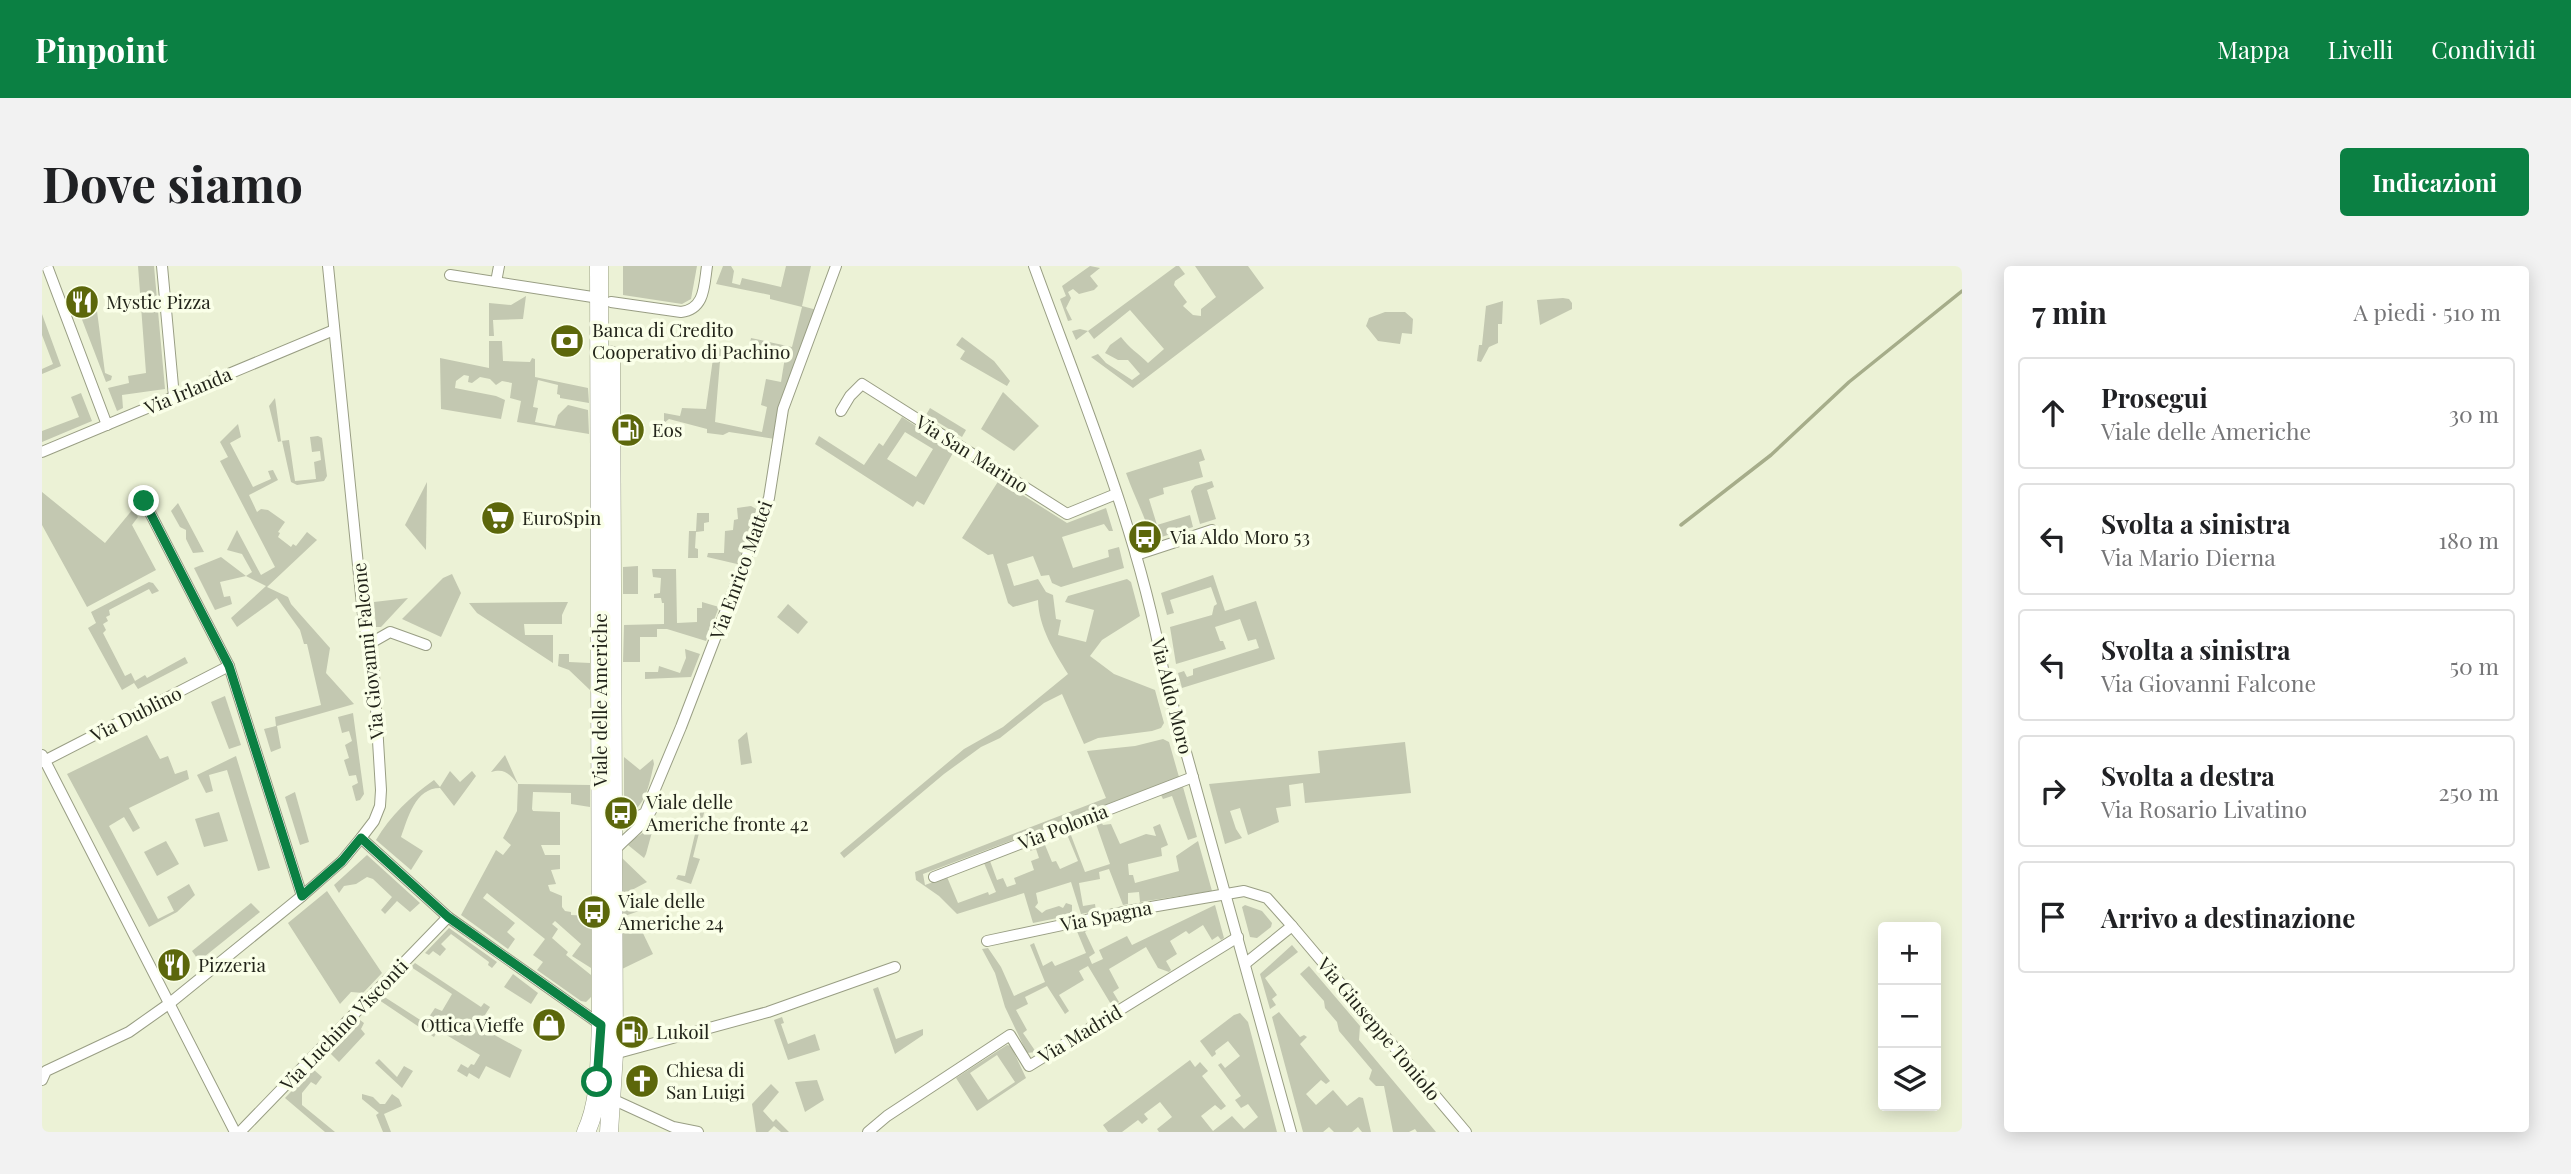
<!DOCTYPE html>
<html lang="it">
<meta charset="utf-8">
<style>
body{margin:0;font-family:"Playfair Display",serif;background:#f2f2f2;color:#202124}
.controls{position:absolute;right:21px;bottom:21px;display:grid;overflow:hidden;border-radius:7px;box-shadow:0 4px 18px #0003}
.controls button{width:63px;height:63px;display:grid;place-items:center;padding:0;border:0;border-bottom:2px solid #e0e0e0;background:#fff;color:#202124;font:35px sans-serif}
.stop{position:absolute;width:21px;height:21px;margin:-16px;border:5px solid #0b8043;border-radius:50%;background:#fff}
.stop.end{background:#0b8043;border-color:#fff;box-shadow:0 2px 7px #0008}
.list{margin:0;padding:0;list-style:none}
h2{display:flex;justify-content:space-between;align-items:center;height:91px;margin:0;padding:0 28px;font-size:30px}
h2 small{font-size:23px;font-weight:400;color:#757577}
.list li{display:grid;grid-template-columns:46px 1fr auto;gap:21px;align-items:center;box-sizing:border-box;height:112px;margin:0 14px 14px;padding:0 14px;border:2px solid #e0e0e0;border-radius:7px}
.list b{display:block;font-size:26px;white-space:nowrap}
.list p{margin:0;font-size:23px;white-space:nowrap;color:#757577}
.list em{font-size:23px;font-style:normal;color:#757577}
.icon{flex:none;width:38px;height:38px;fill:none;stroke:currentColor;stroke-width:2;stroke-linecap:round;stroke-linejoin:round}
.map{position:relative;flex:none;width:1920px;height:866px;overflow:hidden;border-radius:7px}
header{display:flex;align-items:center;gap:42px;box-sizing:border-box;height:98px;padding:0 35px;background:#0b8043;color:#fff}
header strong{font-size:33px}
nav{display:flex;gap:38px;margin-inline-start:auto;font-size:24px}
.intro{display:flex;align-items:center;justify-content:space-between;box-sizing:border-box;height:168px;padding:0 42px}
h1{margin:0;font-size:49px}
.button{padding:18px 32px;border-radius:7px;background:#0b8043;color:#fff;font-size:24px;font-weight:700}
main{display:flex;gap:42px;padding:0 42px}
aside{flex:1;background:#fff;border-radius:7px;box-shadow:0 4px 18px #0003}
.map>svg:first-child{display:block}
</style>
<header>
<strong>Pinpoint</strong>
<nav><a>Mappa</a><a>Livelli</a><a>Condividi</a></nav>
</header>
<div class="intro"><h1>Dove siamo</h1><a class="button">Indicazioni</a></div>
<main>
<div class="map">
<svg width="1920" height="866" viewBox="0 0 1920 866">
<rect width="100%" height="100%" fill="#ecf2d6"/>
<g fill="#c3c8b1" fill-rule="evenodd">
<polygon points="96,0 112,0 123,123 80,129 81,142 75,145 66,122 87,117 86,110 104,107"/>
<polygon points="581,0 655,0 649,33 640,38 581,29"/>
<polygon points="681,0 689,0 692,5 690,17 698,19 700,12 739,21 744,0 769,0 760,40 775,44 733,173 687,166 681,169 665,167 665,163 627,153 622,157 622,147 638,150 640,142 664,143 673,78 679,83 673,156 720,166 725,141 719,139 724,113 739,116 744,85 708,77 709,72 750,81 760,41 728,33 728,29 674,18"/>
<polygon points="1048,0 1058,2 1048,10 1056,20 1052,24 1037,28 1031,23 1026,26 1029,32 1024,42 1030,54 1026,55 1018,33 1024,30 1020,20"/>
<path d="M1134,0H1137L1143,8L1133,15L1132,19L1145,36L1141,40L1151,49L1159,50V43L1174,31L1153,0H1206L1222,22L1091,122L1049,91L1056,88L1064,97L1090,114L1098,108L1086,94H1076L1063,87L1068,79L1079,71C1087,82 1096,87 1106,97L1122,83L1088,44L1052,73L1046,65L1034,74L1030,65L1038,63L1046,65Z"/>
<polygon points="484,30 481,53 451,54 452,70 447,70 447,37 469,39"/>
<polygon points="1521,32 1527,33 1530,37 1530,43 1498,59 1495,34"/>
<polygon points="1461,35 1460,58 1456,58 1456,77 1447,81 1439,96 1435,95 1437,79 1440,79 1444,40"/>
<polygon points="55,45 63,107 70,110 69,114 64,116 39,51"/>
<polygon points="1343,46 1363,46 1371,53 1370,68 1360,67 1358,78 1336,75 1324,60 1327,52"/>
<polygon points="0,48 19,100 0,108 0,103 11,98 0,69"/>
<polygon points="920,71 952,95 968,115 965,120 918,93 923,85 914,79"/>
<polygon points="447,75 460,75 461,95 488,96 490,92 493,93 493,111 546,122 547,137 518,132 518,129 515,128 516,119 496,114 491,141 496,142 493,156 513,160 516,149 526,139 546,144 547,168 475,156 479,135 468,132 470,117 460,115 454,119 448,113 438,111 430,117 426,116 427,110 422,109 414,115 413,122 454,130 463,134 459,153 399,143 398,92 447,102"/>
<polygon points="961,126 997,160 972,185 939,163"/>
<polygon points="39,127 50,155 0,176 0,165 37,151 29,131"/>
<polygon points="233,132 239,175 247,174 253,215 274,213 272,196 279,194 278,185 270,186 268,171 276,170 280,172 285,210 282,215 255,219 249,216 240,175 236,176 227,140"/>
<polygon points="888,142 924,164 920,171 884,149"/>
<path d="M860,151L912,185L882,239L875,235L871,241L773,178L777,170L822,199L837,177L841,180ZM863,166L891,183L874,211L845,193Z"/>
<polygon points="196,158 199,171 188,177 211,221 229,213 226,205 231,204 236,214 207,229 215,246 219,243 226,244 243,256 236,266 238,267 236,271 249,281 251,278 254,280 265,266 275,274 225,321 246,331 249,338 288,382 284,407 312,438 235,460 239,482 229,486 222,463 234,460 233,451 279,439 265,378 262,378 258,364 235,332 195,361 189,352 224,320 204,310 178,316 182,331 188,330 190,338 173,344 152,302 179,291 204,310 210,306 200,288 185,284 195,264 219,309 233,301 178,195 186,191 178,176"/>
<path d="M1159,183L1163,194L1157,196L1161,211L1121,222L1122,228L1107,233L1115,259L1148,249L1151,261L1110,274C1103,250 1092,230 1084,207Z"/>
<path d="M957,214L1025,257L1064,242L1071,265H1067L1062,258L1020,271L1031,302L1067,291L1066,284L1077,281L1082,302L1019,321L1010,317L1007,309L999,310L991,290L965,298L972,320L996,313L1004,326L1011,329L1014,353L1019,354L1016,369L1044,376L1052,344L1023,336L1026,330L1085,313L1089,316L1098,350L1060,374L1048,390L1072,408L1113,424L1122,457L1119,462L1110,465L1056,472L1042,478L1020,428L1002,437L958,472L939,481L902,508L802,592L798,587L922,483L961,461L1026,408C1012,385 997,362 996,334L971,341L966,337L951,288L946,289L920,272Z"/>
<polygon points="1170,215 1172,221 1165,224 1174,253 1158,258 1149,225 1153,220"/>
<polygon points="385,216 384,284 363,259"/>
<polygon points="0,226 63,277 91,243 96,251 90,259 114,304 45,341 0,259"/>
<polygon points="136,237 162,286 151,287 144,273 144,264 138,261 129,245"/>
<polygon points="709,240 716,244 695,298 665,291 666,287 682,287 683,265 691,264 692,254 696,253 695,242"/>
<polygon points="655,247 667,247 667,256 662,257 662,265 654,266 653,282 656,283 656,292 646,292 647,265 654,265"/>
<polygon points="596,300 596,328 581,328 581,301"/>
<polygon points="610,303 634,303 635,357 655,356 655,342 660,342 660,336 677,341 664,375 625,363 615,363 615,371 598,371 598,396 581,396 582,359 622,358 622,337 620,337 619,332 612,332 612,328 618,327 619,312 611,311"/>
<polygon points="410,308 419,327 399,371 360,353 401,312"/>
<polygon points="1171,309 1183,345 1214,335 1233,393 1140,422 1136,407 1142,405 1145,411 1151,409 1151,403 1217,382 1214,373 1206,375 1198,353 1173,361 1178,375 1181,375 1184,383 1134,398 1128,361 1170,349 1172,340 1175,338 1169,321 1128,334 1132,347 1125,349 1119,327"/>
<polygon points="107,316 111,317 117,325 110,328 107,323 67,344 68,349 64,351 66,355 61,358 64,364 61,367 83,410 89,407 93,415 103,409 105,412 143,391 146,397 96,423 92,417 80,424 46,362 54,357 49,346"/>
<polygon points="366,332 339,361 334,361 332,336"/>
<polygon points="526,336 520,349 520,358 482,358 483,369 511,369 511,397 435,347 427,337"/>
<polygon points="746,338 766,356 756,368 735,351"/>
<polygon points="643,383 658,388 649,411 603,413 603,406 616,406 617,400 638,407 644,392"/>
<polygon points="517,388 527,388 527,396 548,397 548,424 527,404 516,400"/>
<polygon points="183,430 199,479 187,483 169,436"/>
<polygon points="311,447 322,528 318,534 314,535 310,520 316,517 314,509 307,510 302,494 307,492 303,479 310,475 307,465 300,467 296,451"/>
<polygon points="705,466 710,497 699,499 696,474"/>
<polygon points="105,469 118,493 126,490 133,508 145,504 147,513 87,542 98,562 91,566 82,551 67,560 116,653 132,645 125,631 147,618 153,629 135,646 107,661 25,508"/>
<polygon points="1121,473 1127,476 1137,511 881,608 883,619 905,611 916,637 946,626 947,629 954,626 942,597 948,595 955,614 961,612 965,621 974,618 972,612 992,604 989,595 997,592 994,583 985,586 983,581 1001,574 1010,596 1014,595 1018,603 1036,595 1024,566 1027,564 1043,606 1068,598 1053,555 1057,553 1061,559 1069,558 1078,578 1104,568 1114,570 1111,561 1118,558 1126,579 1119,582 1120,590 1086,598 1087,609 1091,609 1093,617 1137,605 1134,590 1156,575 1170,625 1098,636 1097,626 1086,627 1086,638 1081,639 1067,603 1057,606 1058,613 1037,617 1041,640 1053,638 1054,645 1039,648 1029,616 994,627 996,637 993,641 1000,647 1004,644 1017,640 1021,642 1024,637 1030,639 1030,649 991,657 982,627 915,648 897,630 874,614 873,606 1064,532 1045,485 1093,480"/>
<polygon points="1363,476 1369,527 1263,537 1261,517 1247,519 1249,540 1234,542 1237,556 1206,569 1198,542 1188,545 1194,563 1200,572 1183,578 1167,518 1278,507 1276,485"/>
<path d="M463,489L476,518L548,519V541L529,538V527L491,526L490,543L491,545L518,546V579H499L503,589H518V603L509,604L514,618L506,619L508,625L520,630V641L523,645L529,646V649L549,650V702L530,690L539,678L513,655L510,658L516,663L510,672L526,686L524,689L549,709V731L544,736L539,735L495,704L501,696L491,689L503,673L445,627L441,632L473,657L465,666L473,673L466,683L419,649L454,584L461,589L469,579L461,572L475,545L476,518C467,508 463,502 449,506Z"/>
<polygon points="194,490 228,602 216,605 185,504 167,509 171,525 164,527 155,509"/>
<path d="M582,491L598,504L611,493L612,498C607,518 604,543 582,550Z"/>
<path d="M408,505L418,516L430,505L434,510L412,540L398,522C373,522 366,552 359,571L381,585L369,604L334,574C348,550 369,530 392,514L398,521Z"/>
<polygon points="1141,521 1155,571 1146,574 1130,530 1121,533 1119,529"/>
<polygon points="253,526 267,576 258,579 243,531"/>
<polygon points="651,534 665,535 651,591 658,593 649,618 634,613 636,609 643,610 659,543 644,535"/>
<polygon points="177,546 186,575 162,581 153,553"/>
<path d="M613,555L604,588L602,592L586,579C594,569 606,566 613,555Z"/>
<polygon points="124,575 137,598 115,610 102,586"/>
<polygon points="325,589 378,637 368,646 355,635 343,648 339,644 350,631 331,613 325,611 314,618 302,620 297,627 292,619"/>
<polygon points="580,592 605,616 588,625 597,645 580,651"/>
<polygon points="285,625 340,707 321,727 309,726 298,738 246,657"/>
<polygon points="209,637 218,646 157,695 150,685"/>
<polygon points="1173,639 1182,672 1179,674 1176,670 1170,674 1161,659 1147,668 1144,665 1128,675 1135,688 1124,695 1129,704 1127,706 1116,702 1104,681 1067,703 1077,722 1071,726 1077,736 1070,740 1046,700 1037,705 1042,714 1017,729 1027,745 1023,748 1005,720 983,731 986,738 974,744 985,764 981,767 994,786 985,787 963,741 953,707 940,683 946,682 959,701 972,730 1003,716 988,679 992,677 1001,700 1010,695 1013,700 1044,687 1034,663 1045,661 1046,664 1043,666 1053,687 1047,691 1050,698 1061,693 1057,684 1085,670 1090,679"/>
<polygon points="1203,639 1220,645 1230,657 1229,661 1215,672 1208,671 1200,641"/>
<polygon points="597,659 611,688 580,703 580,667"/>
<polygon points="407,662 455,696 450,702 446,699 447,696 409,668 399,678 404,683 398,690 391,685 387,689 383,687"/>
<polygon points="1250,679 1256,686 1223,712 1235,729 1230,733 1234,739 1228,743 1218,708"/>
<polygon points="373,697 439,741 442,737 448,741 436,760 480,784 468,812 444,800 437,813 427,807 425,811 415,805 419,798 426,802 429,798 432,799 438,789 396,764 392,771 337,734 341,730 383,757 393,742 400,745 410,728 369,701"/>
<polygon points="1267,700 1318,760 1317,774 1394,866 1375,866 1373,863 1367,866 1351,866 1342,820 1334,820 1327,813 1330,804 1297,765 1295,756 1283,742 1282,735 1258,708"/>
<polygon points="471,708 496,727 489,738 462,721"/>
<polygon points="836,721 854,773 881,763 881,769 853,788 831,723"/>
<polygon points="1237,746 1258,771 1262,769 1265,771 1258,778 1288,815 1284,818 1279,814 1264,828 1274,839 1291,824 1305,840 1317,831 1321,832 1329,866 1320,866 1316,861 1310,866 1292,866 1287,861 1281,866 1261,866 1230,751"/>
<polygon points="1198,747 1206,756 1235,866 1117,866 1115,863 1130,851 1118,836 1102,848 1106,853 1100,858 1096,854 1080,866 1066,866 1061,859 1148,794 1153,801 1158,796 1166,805 1160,810 1184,840 1179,844 1173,839 1159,850 1171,865 1190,850 1202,863 1216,851 1206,838 1199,842 1193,834 1199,830 1176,799 1179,797 1183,802 1198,790 1186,775 1173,785 1174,788 1170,791 1158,775 1192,749"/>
<polygon points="740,751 742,757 739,758 746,778 773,768 778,784 746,794 732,754"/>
<polygon points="318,754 322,757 319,763 323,768 297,796 287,786"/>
<path d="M965,779L969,780L984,812L935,845L914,812ZM955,789L973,816L946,834L928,807Z"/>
<polygon points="337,793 355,811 362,800 371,805 360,822 333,797"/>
<polygon points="271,803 280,811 274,819 269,816 260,827 260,839 293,866 283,866 243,832"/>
<polygon points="775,814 782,834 763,846 753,816"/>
<polygon points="729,818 737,826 721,845 731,856 734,853 747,866 739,866 732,860 726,866 714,866 710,838"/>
<polygon points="320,828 331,831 338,838 343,838 350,828 357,833 360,840 342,848 349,866 341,866 334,849 337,847 320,833"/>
</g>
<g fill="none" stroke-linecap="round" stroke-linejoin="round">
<polyline stroke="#a6ad8a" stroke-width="3.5" points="1639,259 1729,189 1807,116 1920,25"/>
<g stroke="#999e84" stroke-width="12">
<g id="minor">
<polyline points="5,0 65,159"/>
<polyline points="120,0 132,131"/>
<path d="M992,0C1040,132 1096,264 1121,403L1249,866"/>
<polyline points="408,9 557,32"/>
<polyline points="454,16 457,0"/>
<path d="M569,36L639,46C663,43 662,20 665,0"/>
<polyline points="799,145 808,130 820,118 1025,248 1074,228"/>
<polyline points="0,186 292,64"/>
<polyline points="102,235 187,400 260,630"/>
<polyline points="1094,289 1170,264"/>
<polyline points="327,378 348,366 384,379"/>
<polyline points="0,489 193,866"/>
<polyline points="0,496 187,400"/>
<polyline points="570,553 580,557 586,556 603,547 639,461 727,232 741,143 794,0"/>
<polyline points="319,572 406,651 559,759"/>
<path d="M572,585C585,570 602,560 610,543"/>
<polyline points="892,611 1151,511"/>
<polyline points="1250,660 1424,866"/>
<polyline points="945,675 1086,645 1202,625 1225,632 1250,660 1204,697"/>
<polyline points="572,788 726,746 853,701"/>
<polyline points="0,814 4,805 87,766 128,737 260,630 300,595 319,572 332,555 338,540 339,524 331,393 322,359 286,0"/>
<polyline points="570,833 631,861 656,866"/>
<polyline points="198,866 406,651"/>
<polyline points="826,866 845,850 968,769 987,800 1196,671"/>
</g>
</g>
<g stroke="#999e84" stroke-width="19">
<g id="primary">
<path d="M544,866C559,834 557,794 559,759L557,0"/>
<polyline points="567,866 572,788 569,89"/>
</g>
</g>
<use href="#minor" stroke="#fff" stroke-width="10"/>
<use href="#primary" stroke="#fff" stroke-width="18"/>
</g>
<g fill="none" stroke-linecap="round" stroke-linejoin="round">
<polyline stroke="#0b8043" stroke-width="9" points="102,235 187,400 260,630 300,595 319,572 406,651 559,759 555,816"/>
</g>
<defs>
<g id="restaurant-disc" transform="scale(1.75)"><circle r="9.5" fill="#5c670b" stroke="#faffe8"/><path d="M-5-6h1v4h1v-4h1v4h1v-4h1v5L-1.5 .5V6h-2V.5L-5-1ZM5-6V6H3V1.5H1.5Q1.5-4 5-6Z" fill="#fff"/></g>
<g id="bank-disc" transform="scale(1.75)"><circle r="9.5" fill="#5c670b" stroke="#faffe8"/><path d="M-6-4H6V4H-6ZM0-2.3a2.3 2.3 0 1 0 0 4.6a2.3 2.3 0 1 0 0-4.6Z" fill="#fff"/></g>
<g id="fuel-disc" transform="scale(1.75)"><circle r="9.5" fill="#5c670b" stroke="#faffe8"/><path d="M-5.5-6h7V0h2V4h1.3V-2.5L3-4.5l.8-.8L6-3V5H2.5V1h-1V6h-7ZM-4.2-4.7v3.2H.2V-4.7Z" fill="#fff"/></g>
<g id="supermarket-disc" transform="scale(1.75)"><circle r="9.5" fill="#5c670b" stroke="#faffe8"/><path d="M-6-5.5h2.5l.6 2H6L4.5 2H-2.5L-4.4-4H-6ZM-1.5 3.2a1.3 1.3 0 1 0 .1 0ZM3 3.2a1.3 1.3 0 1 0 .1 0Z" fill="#fff"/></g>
<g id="bus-disc" transform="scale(1.75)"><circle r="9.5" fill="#5c670b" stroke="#faffe8"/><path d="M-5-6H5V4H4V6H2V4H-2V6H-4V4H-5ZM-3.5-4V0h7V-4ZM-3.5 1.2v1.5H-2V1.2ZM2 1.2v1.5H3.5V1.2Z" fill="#fff"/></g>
<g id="shop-disc" transform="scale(1.75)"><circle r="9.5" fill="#5c670b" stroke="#faffe8"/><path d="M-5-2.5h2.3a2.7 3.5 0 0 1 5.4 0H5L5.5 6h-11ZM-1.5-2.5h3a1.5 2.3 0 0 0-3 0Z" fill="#fff"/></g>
<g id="church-disc" transform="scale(1.75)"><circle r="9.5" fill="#5c670b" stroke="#faffe8"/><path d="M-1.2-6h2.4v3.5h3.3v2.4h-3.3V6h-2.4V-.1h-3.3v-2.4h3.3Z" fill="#fff"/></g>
</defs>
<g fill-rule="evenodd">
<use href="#restaurant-disc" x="40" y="36"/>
<use href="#bank-disc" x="525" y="75"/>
<use href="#fuel-disc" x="586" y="164"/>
<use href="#supermarket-disc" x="456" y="252"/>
<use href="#bus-disc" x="1103" y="271"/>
<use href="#bus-disc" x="579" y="547"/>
<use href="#bus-disc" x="552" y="646"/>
<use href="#restaurant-disc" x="132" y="699"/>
<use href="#shop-disc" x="507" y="759"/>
<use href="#fuel-disc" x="590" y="766"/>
<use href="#church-disc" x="600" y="815"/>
</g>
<g text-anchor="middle" stroke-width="7" stroke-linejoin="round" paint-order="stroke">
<g font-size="19" fill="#23251b" stroke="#faffe8" text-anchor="start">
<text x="64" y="43">Mystic Pizza</text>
<text x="550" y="71">Banca di Credito<tspan x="550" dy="22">Cooperativo di Pachino</tspan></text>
<text x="610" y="171">Eos</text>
<text x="480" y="259">EuroSpin</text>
<text x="1128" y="278">Via Aldo Moro 53</text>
<text x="604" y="543">Viale delle<tspan x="604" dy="22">Americhe fronte 42</tspan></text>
<text x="576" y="642">Viale delle<tspan x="576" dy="22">Americhe 24</tspan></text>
<text x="156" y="706">Pizzeria</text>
<text x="482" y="766" text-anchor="end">Ottica Vieffe</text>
<text x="614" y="773">Lukoil</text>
<text x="624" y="811">Chiesa di<tspan x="624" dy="22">San Luigi</tspan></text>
</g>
<g font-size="19" fill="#23251b" stroke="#faffe8">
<text transform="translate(146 125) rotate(-23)" y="7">Via Irlanda</text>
<text transform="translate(930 188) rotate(32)" y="7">Via San Marino</text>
<text transform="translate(699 304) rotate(-70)" y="7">Via Enrico Mattei</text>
<text transform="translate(326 385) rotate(-96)" y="7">Via Giovanni Falcone</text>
<text transform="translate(1130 430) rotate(76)" y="7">Via Aldo Moro</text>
<text transform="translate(558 434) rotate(-90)" y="7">Viale delle Americhe</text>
<text transform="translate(94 448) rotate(-27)" y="7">Via Dublino</text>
<text transform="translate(1021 561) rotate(-21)" y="7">Via Polonia</text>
<text transform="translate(1064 650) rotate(-11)" y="7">Via Spagna</text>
<text transform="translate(302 759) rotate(-46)" y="7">Via Luchino Visconti</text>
<text transform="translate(1337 763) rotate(50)" y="7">Via Giuseppe Toniolo</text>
<text transform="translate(1038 768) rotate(-31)" y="7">Via Madrid</text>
</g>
</g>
</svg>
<div class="controls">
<button>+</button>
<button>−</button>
<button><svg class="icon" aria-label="layers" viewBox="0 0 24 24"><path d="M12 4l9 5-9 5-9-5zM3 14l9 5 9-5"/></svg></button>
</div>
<div class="stop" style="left:555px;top:816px"></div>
<div class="stop end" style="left:102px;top:235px"></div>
</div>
<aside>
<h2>7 min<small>A piedi · 510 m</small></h2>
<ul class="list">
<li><svg class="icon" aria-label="ahead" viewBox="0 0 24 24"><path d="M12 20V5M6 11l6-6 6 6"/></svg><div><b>Prosegui</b><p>Viale delle Americhe</p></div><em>30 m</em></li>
<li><svg class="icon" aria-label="left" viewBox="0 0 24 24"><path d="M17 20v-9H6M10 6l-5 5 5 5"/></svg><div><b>Svolta a sinistra</b><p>Via Mario Dierna</p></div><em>180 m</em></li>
<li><svg class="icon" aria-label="left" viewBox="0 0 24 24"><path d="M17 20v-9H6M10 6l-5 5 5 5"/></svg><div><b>Svolta a sinistra</b><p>Via Giovanni Falcone</p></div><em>50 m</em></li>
<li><svg class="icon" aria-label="right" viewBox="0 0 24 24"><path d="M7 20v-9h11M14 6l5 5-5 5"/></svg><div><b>Svolta a destra</b><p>Via Rosario Livatino</p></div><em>250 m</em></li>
<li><svg class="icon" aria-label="arrive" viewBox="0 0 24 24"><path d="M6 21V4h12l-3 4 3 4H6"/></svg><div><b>Arrivo a destinazione</b></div></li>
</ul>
</aside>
</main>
